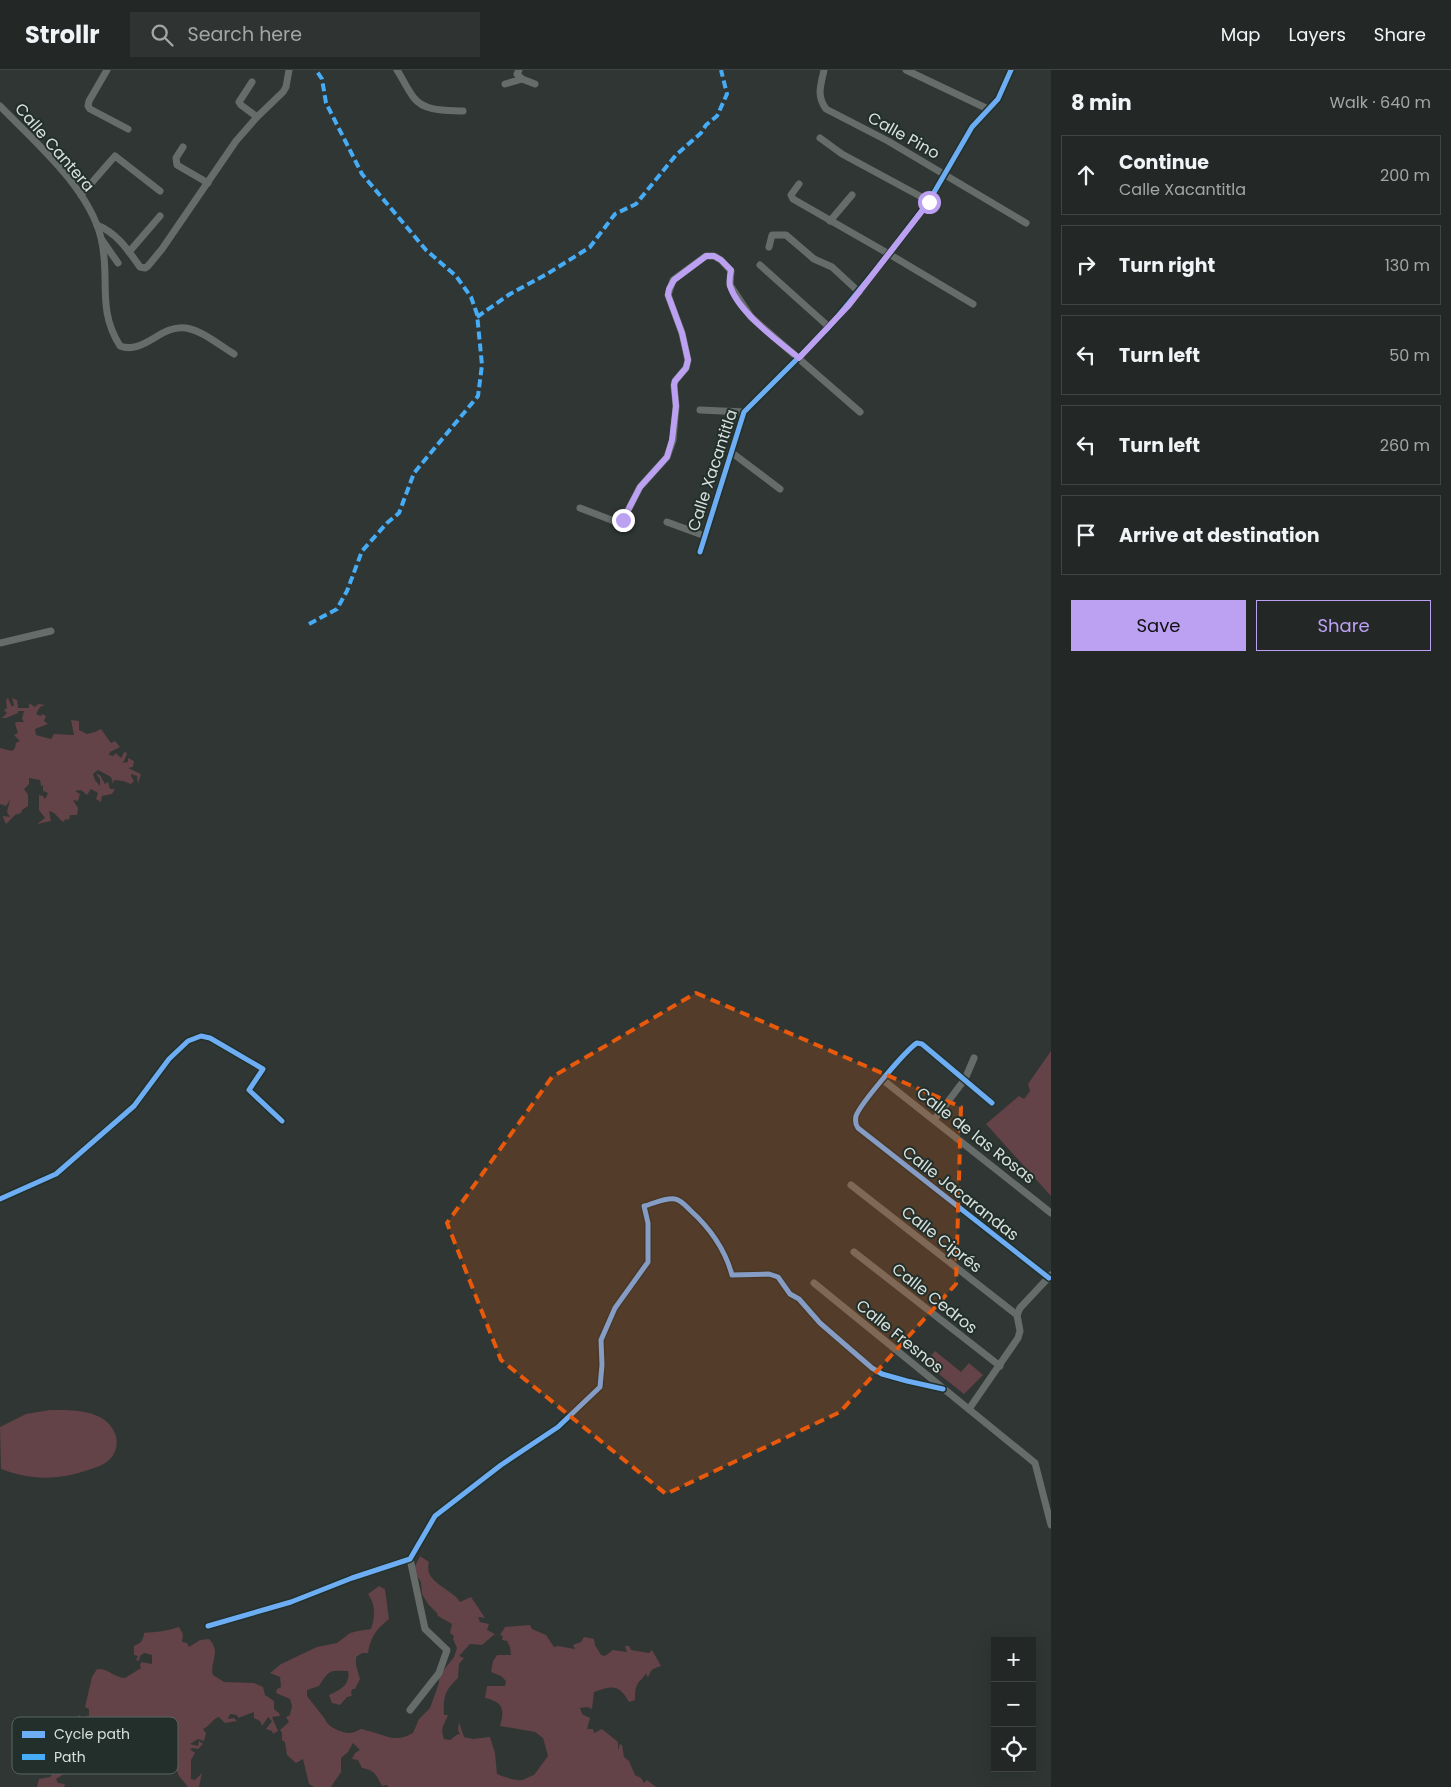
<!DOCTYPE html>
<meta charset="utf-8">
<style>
body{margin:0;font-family:Poppins,sans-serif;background:#2f3432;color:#f1f3f6}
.controls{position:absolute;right:15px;bottom:15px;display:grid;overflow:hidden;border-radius:0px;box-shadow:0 5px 20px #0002}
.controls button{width:45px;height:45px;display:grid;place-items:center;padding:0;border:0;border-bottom:1px solid #404443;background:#232826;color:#f1f3f6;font:25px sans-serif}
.stop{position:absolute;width:15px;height:15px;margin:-11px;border:4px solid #bca0f2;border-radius:50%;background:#fff}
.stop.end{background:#bca0f2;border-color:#fff;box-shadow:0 1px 5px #0008}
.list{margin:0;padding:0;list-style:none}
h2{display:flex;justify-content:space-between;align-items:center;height:65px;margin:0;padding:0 20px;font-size:21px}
h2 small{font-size:16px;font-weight:400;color:#a3a6a7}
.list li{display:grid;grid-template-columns:32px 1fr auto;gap:15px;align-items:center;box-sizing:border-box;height:80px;margin:0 10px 10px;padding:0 10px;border:1px solid #404443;border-radius:0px}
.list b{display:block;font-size:19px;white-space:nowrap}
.list p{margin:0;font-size:16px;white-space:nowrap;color:#a3a6a7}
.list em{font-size:16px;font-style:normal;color:#a3a6a7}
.actions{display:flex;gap:10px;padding:15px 20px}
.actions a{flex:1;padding:11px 0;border:1px solid #bca0f2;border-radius:0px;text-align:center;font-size:18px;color:#bca0f2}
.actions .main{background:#bca0f2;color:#111}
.icon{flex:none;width:28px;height:28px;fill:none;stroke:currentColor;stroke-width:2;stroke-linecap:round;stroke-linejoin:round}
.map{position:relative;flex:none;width:1051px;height:1717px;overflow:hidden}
header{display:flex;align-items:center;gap:30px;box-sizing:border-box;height:70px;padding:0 25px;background:#232826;border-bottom:1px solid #404443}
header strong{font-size:24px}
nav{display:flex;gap:28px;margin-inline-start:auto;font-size:18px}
.search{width:350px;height:45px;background:#2f3432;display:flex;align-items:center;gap:12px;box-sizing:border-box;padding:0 18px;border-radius:0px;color:#a3a6a7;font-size:19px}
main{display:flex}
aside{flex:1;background:#232826}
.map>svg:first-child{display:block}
</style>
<header>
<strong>Strollr</strong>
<div class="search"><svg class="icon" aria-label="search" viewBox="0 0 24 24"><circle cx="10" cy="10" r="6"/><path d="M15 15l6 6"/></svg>Search here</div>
<nav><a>Map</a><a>Layers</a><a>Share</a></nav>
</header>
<main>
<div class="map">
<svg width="1051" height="1717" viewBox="0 0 1051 1717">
<rect width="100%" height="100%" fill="#2f3633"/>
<g fill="#634248">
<polygon points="8,628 12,637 14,635 12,628 17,630 18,638 29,638 29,633 35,637 38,634 45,635 40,637 36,644 41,646 42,644 46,646 44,651 48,654 35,659 36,665 51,669 54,664 74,665 71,650 79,651 79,660 87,664 95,662 101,659 111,673 115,671 120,677 110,682 109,685 113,686 116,683 121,688 125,681 127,684 123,693 128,692 128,688 134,691 133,697 128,698 141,704 138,714 137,706 131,704 131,706 134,711 131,714 123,711 114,710 113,714 111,707 98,700 93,704 95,710 100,716 100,709 96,704 100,705 105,714 108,712 110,719 115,719 112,724 102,726 101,732 96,729 98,723 91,719 87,725 81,720 75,721 80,724 78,731 73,730 78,738 77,745 70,745 69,750 66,749 63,752 54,743 49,741 51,751 37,754 45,748 39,740 39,725 43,726 45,729 48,723 43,721 43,715 41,716 40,710 29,708 29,714 24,719 28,725 28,736 22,740 21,743 15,745 6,754 3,747 3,746 10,747 7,742 10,730 6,736 0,734 0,678 12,681 15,678 16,673 20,671 14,665 18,663 15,654 16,652 24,652 22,649 24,641 18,641 18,643 6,648 2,648 7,643 4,640 7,638 6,630"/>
<polygon points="1051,981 1051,1126 986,1054 1019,1026 1024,1029 1030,1021 1028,1014"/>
<polygon points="935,1281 961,1302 969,1293 983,1305 964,1324 925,1293"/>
<path d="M50,1340C74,1340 107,1339 116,1366C118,1374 116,1382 111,1388C106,1394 98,1397 91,1399C60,1410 32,1411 1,1399L0,1357L26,1344Z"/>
<path d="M420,1486L429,1492C423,1513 452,1518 460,1532L471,1527L485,1548L478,1547L480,1552L489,1554L487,1560L495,1564L482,1575L470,1574L459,1586L464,1588L459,1594L458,1608C445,1620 443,1627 444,1645H448C444,1655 440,1658 444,1669L450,1670L458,1664L460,1665L458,1660L459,1652L464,1667L473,1669L490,1667L495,1683L497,1704C505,1707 514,1711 522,1710C526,1709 530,1706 534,1705L548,1686L543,1668L535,1662L500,1656C505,1639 503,1632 485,1628L487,1616H505L506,1611L501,1606L491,1602L493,1591L497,1585H511L510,1577L507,1571L502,1570L503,1566L500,1565L505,1557L530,1555L532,1559L546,1565L554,1577L558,1576L575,1579L573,1575L581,1572L584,1567L594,1569L595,1575L601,1585L605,1586L613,1580L627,1582L625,1576H629L631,1580L649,1583L652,1580L661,1596C652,1599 651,1599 648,1608L646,1603C644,1608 641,1609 638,1613C635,1618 635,1625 635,1630L629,1632C619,1613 611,1616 594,1622L592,1639L587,1637L580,1638L582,1644L590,1648L587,1659H593L594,1663L602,1659L618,1672V1680L620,1674L622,1675L624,1687L629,1691L635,1705L641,1708L644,1713L647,1710L656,1717H388L387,1715L382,1716C376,1705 375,1700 362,1698L358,1690L352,1689L355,1683L360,1680L353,1673L348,1682L341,1688V1702L331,1717H314L309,1714L303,1689L296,1693L287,1685L285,1672L282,1670V1663L280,1660L289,1652L286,1647L290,1645L292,1636L290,1629L276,1623L277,1619L281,1617L280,1607L270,1603L281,1594L317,1577L337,1573L350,1563L358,1561L371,1559C375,1546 376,1535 368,1524L379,1516L385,1519L389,1549C376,1560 371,1566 368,1583H362L356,1587V1595L360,1609L355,1619H352L351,1623L352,1626L347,1627L340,1635L332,1633L329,1625C339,1620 351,1615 348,1601C329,1600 329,1600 319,1616L307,1620V1626L325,1649C327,1657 342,1663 350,1663C354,1663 358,1660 361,1659C363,1659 367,1661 369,1661C388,1666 395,1673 413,1663L419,1649L430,1638L439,1613V1606L454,1587L457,1578L453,1569L454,1566L450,1563L452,1554L438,1546L437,1543L428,1534L422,1524L421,1512L413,1500Z"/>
<path d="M179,1557L183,1564L182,1572L187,1573L189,1577L200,1570L209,1569C222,1582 209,1593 213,1605L224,1612L254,1613L263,1617L265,1625L274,1631V1639L279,1643L280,1646L272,1647L278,1661L273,1664L272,1661L266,1659L272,1651L268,1647L262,1656L260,1651L254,1648V1642L238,1648L237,1645L230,1644L228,1649L234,1648L237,1651L225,1653L219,1647C212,1649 210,1656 203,1659L206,1663L204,1671L198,1669L190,1674L198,1676L199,1671L203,1674L198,1679L193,1678L190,1679L195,1683L191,1690V1709L195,1710L202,1703L199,1717H188L179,1706L176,1699L175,1677L170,1678L169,1683L166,1678L162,1687L149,1675L151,1670L144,1665L129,1662L123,1671H120L110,1675V1670L116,1667L117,1661L114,1660V1656L108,1658L106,1657L102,1661H99L93,1664L95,1671L93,1684L89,1687L80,1681L78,1675L74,1678L77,1681L74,1689L71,1691L73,1698L56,1709L58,1713L65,1714L64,1717H37L39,1709L50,1707L53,1703L47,1694L50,1690L47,1688L44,1676L62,1658L65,1659L69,1654H75L79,1645L85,1650L86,1646H89V1639L85,1637L92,1607L97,1599C108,1598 113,1607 125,1608L141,1598L140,1596L141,1592L152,1594V1585L144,1583L140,1586L139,1591L136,1590L138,1586L134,1585V1576C141,1573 143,1571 144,1563C156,1562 167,1561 179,1557Z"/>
</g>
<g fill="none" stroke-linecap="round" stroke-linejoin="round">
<g stroke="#666c6a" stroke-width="7">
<polyline points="107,0 89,31 88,36 90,39 128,59"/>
<path d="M397,0C403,9 407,19 414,28C425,42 447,40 463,41"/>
<polyline points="519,0 517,4 522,9"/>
<path d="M824,0C821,15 816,25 826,39L888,71L1026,153"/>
<polyline points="906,0 988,39"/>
<polyline points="252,12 239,32 241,35 257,47"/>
<polyline points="505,14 522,9 535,14"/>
<path d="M0,36C35,72 89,118 101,168C111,208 96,238 120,276C144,285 161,254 186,258C203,261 219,275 234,284"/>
<polyline points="820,68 842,84 929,131"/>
<polyline points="183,77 176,88 177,95 208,113"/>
<polyline points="799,114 791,125 793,129 889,184 973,234"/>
<polyline points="81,125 115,86 160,121"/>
<polyline points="830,151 852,125"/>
<path d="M97,155C117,163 128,180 140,197L145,198L148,196L162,179L236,71L257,47L283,22L286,17L289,0"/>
<polyline points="102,170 118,193"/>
<polyline points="769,177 772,165 786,165 814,189 832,197 859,222"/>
<polyline points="129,182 160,146"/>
<polyline points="760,195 829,257"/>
<polyline points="700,340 744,342"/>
<polyline points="731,382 780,419"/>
<polyline points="580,438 614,451 623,450 640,417 667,387 673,370 676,336 674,315 675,311 686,298 688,290 682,263 668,225 673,210 706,186 714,186 721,190 731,201 730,215 751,247 860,342"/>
<polyline points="667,452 705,466"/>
<polyline points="700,482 744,342 829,257 889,184 929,131 972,57 998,29 1011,0"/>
<polyline points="0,573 51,561"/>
<polyline points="883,1010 1051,1143"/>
<path d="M992,1033L922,974L917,973C907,979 860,1034 856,1046C855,1051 855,1054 858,1058L1049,1208"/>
<polyline points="934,1050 965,1009 974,988"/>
<polyline points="851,1115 1017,1245"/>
<polyline points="0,1129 56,1104 134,1036 169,989 188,971 201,966 210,968 263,999 249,1020 282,1051"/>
<polyline points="854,1182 1000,1296"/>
<polyline points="814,1213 1035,1393 1051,1455"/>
<polyline points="969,1339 1018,1268 1020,1261 1017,1245 1020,1238 1051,1205"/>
<polyline points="410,1489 425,1559 447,1580 439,1603 410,1640"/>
<path d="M208,1556L291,1532L352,1508L410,1489L435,1446L501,1395L558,1357L600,1317L602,1295L601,1270L615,1238L648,1192V1153L644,1136C653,1134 666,1127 675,1129C681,1130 686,1136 690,1140C711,1159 725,1179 732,1205L769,1204L778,1207L790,1224L799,1229L820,1253L872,1298L882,1304L907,1311L943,1319"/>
</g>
<g stroke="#46acf6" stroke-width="4" stroke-dasharray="8 4" stroke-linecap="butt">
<polyline points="477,247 510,224 547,204 590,177 615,144 636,134 676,85 701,63 706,55 717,46 727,24 721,0"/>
<polyline points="309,554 337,539 347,521 362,481 387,453 399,443 414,403 478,326 482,295 477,244 471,227 456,206 426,180 362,104 326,33 322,9 316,0"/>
</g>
<g stroke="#222f2a" stroke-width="8">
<g id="cycleway">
<polyline points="700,482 744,342 829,257 889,184 929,131 972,57 998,29 1011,0"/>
<path d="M992,1033L922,974L917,973C907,979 860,1034 856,1046C855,1051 855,1054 858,1058L1049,1208"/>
<polyline points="0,1129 56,1104 134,1036 169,989 188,971 201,966 210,968 263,999 249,1020 282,1051"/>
<path d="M208,1556L291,1532L352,1508L410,1489L435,1446L501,1395L558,1357L600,1317L602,1295L601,1270L615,1238L648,1192V1153L644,1136C653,1134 666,1127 675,1129C681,1130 686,1136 690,1140C711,1159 725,1179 732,1205L769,1204L778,1207L790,1224L799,1229L820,1253L872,1298L882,1304L907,1311L943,1319"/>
</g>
</g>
<use href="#cycleway" stroke="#6dadf4" stroke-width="5"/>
</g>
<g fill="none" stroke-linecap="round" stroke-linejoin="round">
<path stroke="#bca0f2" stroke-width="6" d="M623,450L640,417L667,387L672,370L676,336L674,315L675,311L686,298L688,290L682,263L668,225L669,219L674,210L706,186H714L721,190L731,200C730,205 729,212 730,216C739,243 777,270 799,288L849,235L929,132"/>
</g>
<path fill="#e8590c" fill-opacity="0.2" stroke="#e8590c" stroke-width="4" stroke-dasharray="10 6" stroke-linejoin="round" d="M696,923L961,1037L956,1214L840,1342L666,1424L501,1290L447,1153L552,1007Z"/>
<g text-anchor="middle" stroke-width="4" stroke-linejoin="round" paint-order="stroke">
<g font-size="16" fill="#d8e0dd" stroke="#222f2a">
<text transform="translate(904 65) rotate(29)" y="6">Calle Pino</text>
<text transform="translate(55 77) rotate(49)" y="6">Calle Cantera</text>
<text transform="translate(712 400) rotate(-72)" y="6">Calle Xacantitla</text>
<text transform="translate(976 1065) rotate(38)" y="6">Calle de las Rosas</text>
<text transform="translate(961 1123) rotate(38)" y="6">Calle Jacarandas</text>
<text transform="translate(942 1169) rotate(38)" y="6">Calle Ciprés</text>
<text transform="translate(935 1228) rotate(38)" y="6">Calle Cedros</text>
<text transform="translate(900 1266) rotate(39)" y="6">Calle Fresnos</text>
</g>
</g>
<rect x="12" y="1647" width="166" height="57" rx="8" fill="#222f2a" stroke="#596460" stroke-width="1"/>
<rect x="22" y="1661" width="23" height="7" fill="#6dadf4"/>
<rect x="22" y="1684" width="23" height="6" fill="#46acf6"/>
<g font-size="14" fill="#d8e0dd">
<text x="54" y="1669">Cycle path</text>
<text x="54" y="1692">Path</text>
</g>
</svg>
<div class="controls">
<button>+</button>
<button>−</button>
<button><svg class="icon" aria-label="locate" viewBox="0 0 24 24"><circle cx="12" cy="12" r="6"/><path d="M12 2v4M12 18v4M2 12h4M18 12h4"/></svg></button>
</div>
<div class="stop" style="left:929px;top:132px"></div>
<div class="stop end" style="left:623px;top:450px"></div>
</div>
<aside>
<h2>8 min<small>Walk · 640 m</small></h2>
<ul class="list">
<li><svg class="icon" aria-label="ahead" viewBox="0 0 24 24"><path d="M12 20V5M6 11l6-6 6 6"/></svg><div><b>Continue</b><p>Calle Xacantitla</p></div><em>200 m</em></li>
<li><svg class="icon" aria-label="right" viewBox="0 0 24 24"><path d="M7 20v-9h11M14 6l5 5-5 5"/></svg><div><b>Turn right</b></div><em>130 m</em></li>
<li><svg class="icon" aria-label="left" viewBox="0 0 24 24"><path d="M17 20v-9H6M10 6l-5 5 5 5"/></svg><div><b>Turn left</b></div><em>50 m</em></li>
<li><svg class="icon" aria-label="left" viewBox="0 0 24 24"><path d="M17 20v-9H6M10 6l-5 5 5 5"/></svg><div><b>Turn left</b></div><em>260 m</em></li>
<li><svg class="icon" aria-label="arrive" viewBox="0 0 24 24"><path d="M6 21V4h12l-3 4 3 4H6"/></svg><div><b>Arrive at destination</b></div></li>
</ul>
<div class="actions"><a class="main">Save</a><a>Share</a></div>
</aside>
</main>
